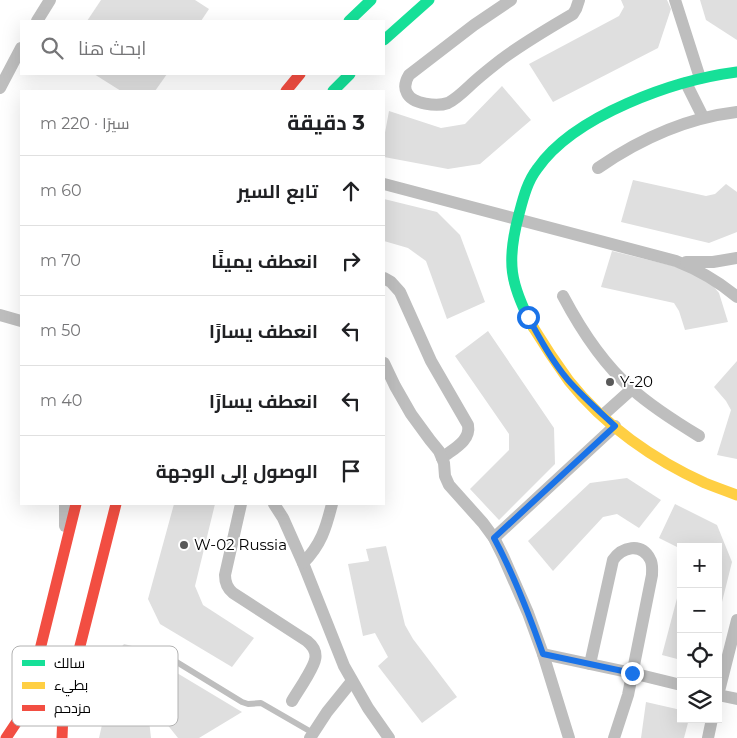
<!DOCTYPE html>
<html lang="ar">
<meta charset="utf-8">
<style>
body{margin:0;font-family:Montserrat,Cairo,sans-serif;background:#f2f2f2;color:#202124;direction:rtl}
.controls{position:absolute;right:15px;bottom:15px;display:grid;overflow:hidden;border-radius:0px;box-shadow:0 5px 20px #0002}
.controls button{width:45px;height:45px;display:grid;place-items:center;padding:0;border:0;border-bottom:1px solid #e0e0e0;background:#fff;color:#202124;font:25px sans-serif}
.stop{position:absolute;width:15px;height:15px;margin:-11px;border:4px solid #1a73e8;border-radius:50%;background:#fff}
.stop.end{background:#1a73e8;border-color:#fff;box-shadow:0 1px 5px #0008}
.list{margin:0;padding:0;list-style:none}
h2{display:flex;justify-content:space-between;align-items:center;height:65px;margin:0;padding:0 20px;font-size:21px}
h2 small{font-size:16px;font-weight:400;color:#757577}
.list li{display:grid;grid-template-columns:32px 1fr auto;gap:15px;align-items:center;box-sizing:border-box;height:70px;padding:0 20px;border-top:1px solid #e0e0e0}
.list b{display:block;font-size:19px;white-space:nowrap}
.list em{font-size:16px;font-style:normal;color:#757577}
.icon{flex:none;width:28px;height:28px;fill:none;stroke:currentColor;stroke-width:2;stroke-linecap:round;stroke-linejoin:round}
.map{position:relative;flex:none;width:737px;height:738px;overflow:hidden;direction:ltr}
.search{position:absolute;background:#fff;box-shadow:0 5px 20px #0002;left:20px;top:20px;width:365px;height:55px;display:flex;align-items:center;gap:12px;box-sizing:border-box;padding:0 18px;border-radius:0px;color:#757577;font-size:19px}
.panel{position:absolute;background:#fff;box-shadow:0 5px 20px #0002;left:20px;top:90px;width:365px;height:415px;border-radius:0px;direction:rtl}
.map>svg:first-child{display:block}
</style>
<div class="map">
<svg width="737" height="738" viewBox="0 0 737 738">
<rect width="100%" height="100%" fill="#fff"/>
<g fill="#dfdfdf">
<polygon points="101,0 195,0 209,9 201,21 87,21"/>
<polygon points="621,0 667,0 671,9 658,48 553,102 529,64 619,16 624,7"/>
<polygon points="700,0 737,0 737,40 706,20"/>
<polygon points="94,74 167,74 155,91 121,91"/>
<polygon points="502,86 531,120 480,164 448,169 384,157 384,138 389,111 441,128 465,124"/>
<polygon points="633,180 706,196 715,194 726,184 737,192 737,232 709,243 621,222"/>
<polygon points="384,199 437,212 460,235 485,302 447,319 426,261 408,248 384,241"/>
<polygon points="612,251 702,273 719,293 728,322 685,330 679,311 674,303 601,287"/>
<polygon points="488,331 554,428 555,464 499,520 470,489 509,450 509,434 455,356"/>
<polygon points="737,361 737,459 717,455 731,410 726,401 714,387"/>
<polygon points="627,478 661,500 639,528 617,514 603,517 553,571 528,541 590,483"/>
<polygon points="174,504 215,504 195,586 203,605 254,638 232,667 160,624 148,599"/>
<polygon points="675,504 717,525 732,562 719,614 718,547 681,547 681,549 659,538"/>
<polygon points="386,546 405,625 413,639 457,697 422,723 378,666 388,657 375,633 363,636 348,564 369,561 366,549"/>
<polygon points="680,587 681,587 681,660 662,655"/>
<polygon points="124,644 132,646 242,712 199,738 178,738 158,713 149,720 151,738 99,738 119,650"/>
<polygon points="646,702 681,710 681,719 689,719 684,738 641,738"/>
</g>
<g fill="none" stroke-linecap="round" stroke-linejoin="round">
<polyline stroke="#bebebe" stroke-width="6" points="175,661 242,702 248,704 261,703 313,733"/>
<g stroke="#bebebe" stroke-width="12">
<path d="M511,0L474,25L409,75C406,80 403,86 407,93C412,104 437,107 448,103C458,98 467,88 475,81C484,73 493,66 502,59C525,42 549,28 573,14L576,9L579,0"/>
<polyline points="675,0 700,78"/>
<polyline points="37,21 50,0"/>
<polyline points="686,83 703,117"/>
<polyline points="0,88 21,48"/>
<path d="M598,168C640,139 686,118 737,112"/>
<path d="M384,184L676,261C699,270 718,281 737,297"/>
<polyline points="686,262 713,262 737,258"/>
<path d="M384,278L391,282L400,292L431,361L468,425C471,441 453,449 442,458"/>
<path d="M563,296C581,330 603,364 632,389C652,407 676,422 699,436"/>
<polyline points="0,315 21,321"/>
<polyline points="384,363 395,386 411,414 430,440 439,451 444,463 445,476 449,485 483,523 494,538 503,556 528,613 543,654 569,738"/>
<polyline points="603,415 632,389"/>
<polyline points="65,504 65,526"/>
<path d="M241,504L225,575C225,583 227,588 233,593L307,641C323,654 313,666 305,680C301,687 296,694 292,701"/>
<polyline points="274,504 283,518 303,563 344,666 368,708 389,738"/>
<polyline points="494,538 615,426"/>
<path d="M303,563C321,545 326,528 332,504"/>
<polyline points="543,654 632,673 681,685"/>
<path d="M590,664L613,560C622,547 641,542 650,559C653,564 652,569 652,575L628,695L614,738"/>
<polyline points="718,695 737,620"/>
<polyline points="718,695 737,699"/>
<polyline points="310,738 327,712 352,681"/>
<polyline points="708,738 712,719"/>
</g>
<g stroke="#16e098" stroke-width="11">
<polyline points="349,21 371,0"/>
<polyline points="384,40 429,0"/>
<polyline points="333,91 350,74"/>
<path d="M533,327C510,284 506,262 519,214C523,199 527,182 537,169C574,115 675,80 737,72"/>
</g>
<path stroke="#ffcf43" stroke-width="11" d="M533,327C544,345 556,363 569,381C604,425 654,460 705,483C715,487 726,491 737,495"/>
<g stroke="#f24e42" stroke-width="11">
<polyline points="286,91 300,74"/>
<polyline points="6,738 20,717 27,702 76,504"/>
<polyline points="62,738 63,713 116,504"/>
</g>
</g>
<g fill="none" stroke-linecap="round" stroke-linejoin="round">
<path stroke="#1a73e8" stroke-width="6" d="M528,317C540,339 552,361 568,380C582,396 599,411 615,426L494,538C514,575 529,614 543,654L632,673"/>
</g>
<g fill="#595959" stroke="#fff" stroke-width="2">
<circle cx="610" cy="382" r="5"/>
<circle cx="184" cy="545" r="5"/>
</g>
<g text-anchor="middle" stroke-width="4" stroke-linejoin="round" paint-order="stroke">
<g font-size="15" fill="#000" stroke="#fff" text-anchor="start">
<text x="620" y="387">Y-20</text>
<text x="194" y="550">W-02 Russia</text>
</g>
</g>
<rect x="12" y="646" width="166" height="80" rx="8" fill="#fff" stroke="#b2b2b2" stroke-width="1"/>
<rect x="22" y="660" width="23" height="6" fill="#16e098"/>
<rect x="22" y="682" width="23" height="7" fill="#ffcf43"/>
<rect x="22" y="705" width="23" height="6" fill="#f24e42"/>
<g font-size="14" fill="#000">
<text x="54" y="668">سالك</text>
<text x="54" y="690">بطيء</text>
<text x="54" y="713">مزدحم</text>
</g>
</svg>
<div class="controls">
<button>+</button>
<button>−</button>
<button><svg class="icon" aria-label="locate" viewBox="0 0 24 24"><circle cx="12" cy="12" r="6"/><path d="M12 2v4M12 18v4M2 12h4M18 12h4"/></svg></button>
<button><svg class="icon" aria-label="layers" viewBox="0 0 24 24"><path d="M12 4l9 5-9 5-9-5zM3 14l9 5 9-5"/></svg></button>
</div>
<div class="stop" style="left:528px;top:317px"></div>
<div class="stop end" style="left:632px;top:673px"></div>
<div class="search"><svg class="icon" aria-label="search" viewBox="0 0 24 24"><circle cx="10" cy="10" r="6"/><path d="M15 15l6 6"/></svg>ابحث هنا</div>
<section class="panel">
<h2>3 دقيقة<small>سيرًا · 220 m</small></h2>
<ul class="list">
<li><svg class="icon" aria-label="ahead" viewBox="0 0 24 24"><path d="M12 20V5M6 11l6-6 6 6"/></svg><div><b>تابع السير</b></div><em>60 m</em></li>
<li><svg class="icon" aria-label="right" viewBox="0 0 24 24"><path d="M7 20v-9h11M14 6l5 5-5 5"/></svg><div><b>انعطف يمينًا</b></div><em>70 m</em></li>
<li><svg class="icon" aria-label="left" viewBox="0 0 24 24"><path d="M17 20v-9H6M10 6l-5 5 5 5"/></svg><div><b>انعطف يسارًا</b></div><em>50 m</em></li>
<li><svg class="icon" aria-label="left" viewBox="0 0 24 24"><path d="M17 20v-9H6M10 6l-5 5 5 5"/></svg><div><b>انعطف يسارًا</b></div><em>40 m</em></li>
<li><svg class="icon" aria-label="arrive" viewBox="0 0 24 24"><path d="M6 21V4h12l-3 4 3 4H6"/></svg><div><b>الوصول إلى الوجهة</b></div></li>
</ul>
</section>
</div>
